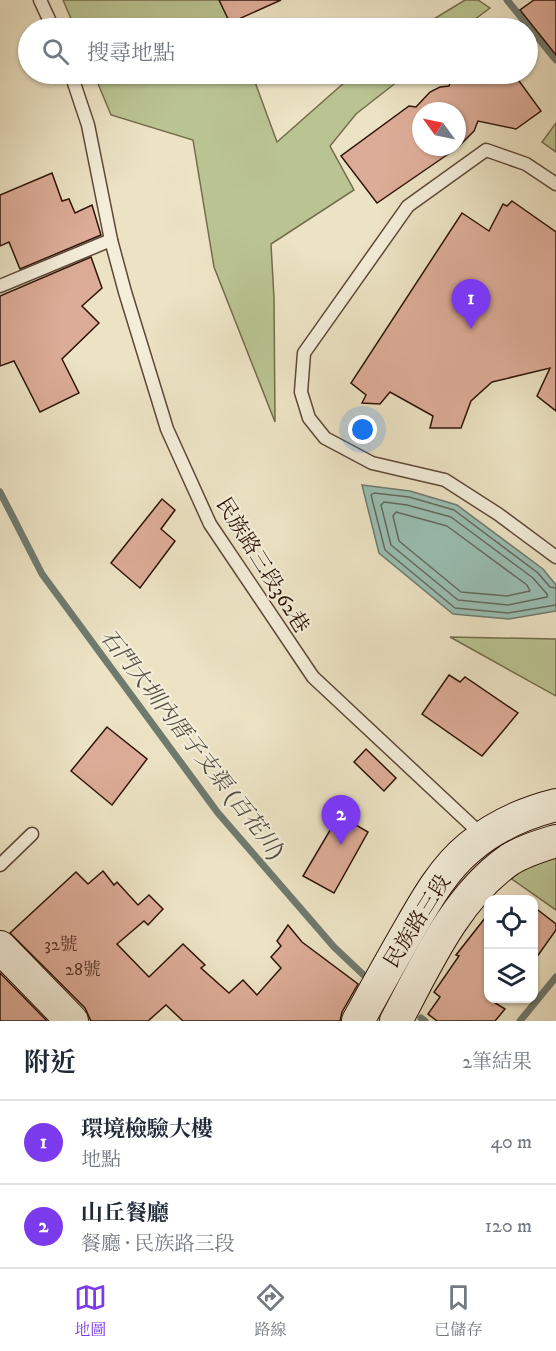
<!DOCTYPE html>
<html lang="zh-TW">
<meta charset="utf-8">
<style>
body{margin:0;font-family:"IM FELL DW Pica","Noto Serif TC",serif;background:#f2f2f3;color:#1f2937}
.controls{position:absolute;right:18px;bottom:18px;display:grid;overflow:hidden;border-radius:12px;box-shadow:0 2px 4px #0004}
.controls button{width:54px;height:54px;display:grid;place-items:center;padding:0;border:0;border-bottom:2px solid #e0e1e3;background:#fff;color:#1f2937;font:30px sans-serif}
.compass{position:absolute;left:412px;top:102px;width:54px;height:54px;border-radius:50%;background:#fff;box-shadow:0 2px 4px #0004;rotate:303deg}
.you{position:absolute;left:363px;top:430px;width:21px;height:21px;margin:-15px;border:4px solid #fff;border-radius:50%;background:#1a73e8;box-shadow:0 0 0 9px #1a73e833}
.badge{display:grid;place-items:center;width:39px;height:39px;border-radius:50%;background:#7c3aed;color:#fff;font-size:20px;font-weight:700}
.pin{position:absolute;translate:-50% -50px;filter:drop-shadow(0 2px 3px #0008)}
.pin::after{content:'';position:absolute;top:32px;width:21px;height:18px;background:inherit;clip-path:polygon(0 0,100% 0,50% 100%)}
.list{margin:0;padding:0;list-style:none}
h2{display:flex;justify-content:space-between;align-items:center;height:78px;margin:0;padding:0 24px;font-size:26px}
h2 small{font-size:20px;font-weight:400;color:#747a83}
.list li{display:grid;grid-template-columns:39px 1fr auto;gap:18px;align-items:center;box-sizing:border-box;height:84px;padding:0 24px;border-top:2px solid #e0e1e3}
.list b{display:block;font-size:22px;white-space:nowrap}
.list p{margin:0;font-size:20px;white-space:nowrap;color:#747a83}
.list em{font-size:20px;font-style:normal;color:#747a83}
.icon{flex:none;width:33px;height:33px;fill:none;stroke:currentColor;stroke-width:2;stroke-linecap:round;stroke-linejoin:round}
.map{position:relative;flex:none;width:556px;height:1021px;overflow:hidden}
.search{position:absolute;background:#fff;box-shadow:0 2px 4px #0004;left:18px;right:18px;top:18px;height:66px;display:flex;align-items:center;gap:15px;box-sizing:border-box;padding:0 21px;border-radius:33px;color:#747a83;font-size:22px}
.sheet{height:246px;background:#fff}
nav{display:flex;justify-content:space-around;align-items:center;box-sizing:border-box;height:84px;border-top:2px solid #e0e1e3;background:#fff;font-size:16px;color:#747a83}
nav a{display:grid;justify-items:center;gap:3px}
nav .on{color:#7c3aed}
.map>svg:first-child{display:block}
</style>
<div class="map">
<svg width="556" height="1021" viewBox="0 0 556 1021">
<rect width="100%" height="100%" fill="#ece3c4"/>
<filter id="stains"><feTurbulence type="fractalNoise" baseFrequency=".00333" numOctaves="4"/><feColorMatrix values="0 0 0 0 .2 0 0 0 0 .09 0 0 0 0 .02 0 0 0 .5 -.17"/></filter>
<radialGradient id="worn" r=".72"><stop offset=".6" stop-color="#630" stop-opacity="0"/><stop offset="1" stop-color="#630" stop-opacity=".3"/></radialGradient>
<g fill="#bac392" stroke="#746c4d" stroke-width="1.5">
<polygon points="63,0 223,0 234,28 75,28"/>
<polygon points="465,0 478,0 490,8 463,28 419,28"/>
<polygon points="94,74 252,74 277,142 354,74 407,74 356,114 330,146 354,190 271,244 274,298 275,422 214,267 193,140 111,115"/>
<polygon points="556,123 556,152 542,142"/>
<polygon points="450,637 556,639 556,696"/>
<polygon points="556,854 556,910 509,877"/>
</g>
<polygon fill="#99beb3" stroke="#6f7a6f" stroke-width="1.5" points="362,485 410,491 457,505 543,569 556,585 556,611 509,619 453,614 379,553"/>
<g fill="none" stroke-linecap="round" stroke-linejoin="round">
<g stroke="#64695e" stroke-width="1.5">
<polygon points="384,502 407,505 451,517 533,578 547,594 547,597 508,605 458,600 391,545 381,505"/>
<polygon points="396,512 447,526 527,585 530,591 507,596 461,592 399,541 393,516"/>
<polyline points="556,588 550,587 538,573 454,510 409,497 374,493 371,495 385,550 455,608 508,613 556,605"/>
</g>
<g stroke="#6f7a6f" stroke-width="7">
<polyline points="507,0 556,60"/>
<polyline points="0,492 42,574 218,813 334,947 371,982"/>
<polyline points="421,1018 425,1021"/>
<polyline points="520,1021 556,977"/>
</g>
</g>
<g fill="#ddac98" stroke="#2f1408" stroke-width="1.5" fill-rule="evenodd">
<polygon points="219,0 281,0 230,23"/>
<polygon points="534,0 556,0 556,55 520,10"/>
<path d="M453,74H514L541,111L516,129L478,121L474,131L457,148L377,203L341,156L409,106L416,107L430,92L440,87L449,86ZM421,111H457V147H421Z"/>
<polygon points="52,173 62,201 69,199 75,213 92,205 101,235 20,269 9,242 0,246 0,195"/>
<polygon points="512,201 556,232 556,411 537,396 550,368 492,382 471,401 461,428 430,428 433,416 390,392 380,404 362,403 366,395 351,383 462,213 489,231 503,204 507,206"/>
<polygon points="91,257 102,288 82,306 99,323 62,359 79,393 40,412 14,361 0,366 0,296"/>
<polygon points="162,499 175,510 161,529 175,541 140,588 111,563"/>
<polygon points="449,675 460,682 465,677 518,713 482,756 422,714"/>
<polygon points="107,727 147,759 112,805 71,771"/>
<polygon points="366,749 396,778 384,791 354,762"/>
<polygon points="339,815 368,832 334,893 303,876"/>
<polygon points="103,871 114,885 117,882 138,905 149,895 163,909 148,925 144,921 117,944 149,977 183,944 205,965 201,968 229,993 243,980 257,995 281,968 271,957 281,946 277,941 288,925 302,942 358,984 342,1012 340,1021 183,1021 166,1005 148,1021 91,1021 85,1008 10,933 76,872 88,884"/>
<polygon points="534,907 556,924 556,930 534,961"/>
<polygon points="489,913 489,999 505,1009 495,1021 437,1021 428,1014 440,997 434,992 459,956 456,955"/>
<polygon points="0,973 47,1021 0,1021"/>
</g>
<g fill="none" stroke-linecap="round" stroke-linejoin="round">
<g stroke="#5e4837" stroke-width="15">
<g id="lane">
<polyline points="40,0 53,28"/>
<polyline points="71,74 88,125 111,240 125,292 167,429 210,524 313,677 483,836"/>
<polyline points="556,184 526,164 486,150 408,206 304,353 301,392 309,418 325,438 372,463 445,480 498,514 556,557"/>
<polyline points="0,286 111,240"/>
<polyline points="0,865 32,834"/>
</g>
</g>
<g stroke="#2f1408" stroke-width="34">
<g id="secondary">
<polyline points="0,947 72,1021"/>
<path d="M358,1021C375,990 392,959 410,928C426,900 444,868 470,847C495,826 524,813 556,805"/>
<path d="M396,1021C426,965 455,898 509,860C523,851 540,846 556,841"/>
</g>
</g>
<use href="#lane" stroke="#f3edd9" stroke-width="12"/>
<use href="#secondary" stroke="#f3edd9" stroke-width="32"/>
</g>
<g text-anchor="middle" stroke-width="4.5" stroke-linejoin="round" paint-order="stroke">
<g font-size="18" fill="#5a3a2c">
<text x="61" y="950">32號</text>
<text x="83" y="975">28號</text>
</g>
<g font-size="21" fill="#2f1408" stroke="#f3edd9">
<text transform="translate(263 565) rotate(58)" y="7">民族路三段362巷</text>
<text transform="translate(417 921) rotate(-58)" y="7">民族路三段</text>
</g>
<g font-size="22" font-style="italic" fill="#545044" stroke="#f3edd9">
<text transform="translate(193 743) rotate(52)" y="8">石門大圳內厝子支渠 (百花川)</text>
</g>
</g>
<rect width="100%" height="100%" filter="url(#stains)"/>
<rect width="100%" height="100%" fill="url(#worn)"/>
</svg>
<div class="controls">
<button><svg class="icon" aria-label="locate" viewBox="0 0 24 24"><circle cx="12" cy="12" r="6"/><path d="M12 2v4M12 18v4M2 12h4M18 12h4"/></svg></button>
<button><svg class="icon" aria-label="layers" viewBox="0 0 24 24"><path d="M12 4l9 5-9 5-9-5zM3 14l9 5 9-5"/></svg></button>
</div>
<svg class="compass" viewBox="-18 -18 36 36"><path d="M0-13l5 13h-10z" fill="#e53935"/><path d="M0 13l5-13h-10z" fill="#747a83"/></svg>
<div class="you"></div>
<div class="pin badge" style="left:471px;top:329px">1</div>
<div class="pin badge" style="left:341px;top:845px">2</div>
<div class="search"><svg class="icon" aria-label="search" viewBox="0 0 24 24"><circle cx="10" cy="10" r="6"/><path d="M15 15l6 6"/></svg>搜尋地點</div>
</div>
<section class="sheet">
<h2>附近<small>2筆結果</small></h2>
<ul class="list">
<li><span class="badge">1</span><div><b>環境檢驗大樓</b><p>地點</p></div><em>40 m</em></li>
<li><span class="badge">2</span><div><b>山丘餐廳</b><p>餐廳 · 民族路三段</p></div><em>120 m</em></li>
</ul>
</section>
<nav>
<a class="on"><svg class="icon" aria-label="map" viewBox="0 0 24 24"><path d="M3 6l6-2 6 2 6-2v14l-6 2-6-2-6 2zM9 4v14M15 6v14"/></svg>地圖</a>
<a><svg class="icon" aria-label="directions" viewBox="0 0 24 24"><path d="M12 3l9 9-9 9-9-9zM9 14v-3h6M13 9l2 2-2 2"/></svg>路線</a>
<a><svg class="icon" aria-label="saved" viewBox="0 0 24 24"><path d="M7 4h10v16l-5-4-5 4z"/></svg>已儲存</a>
</nav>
